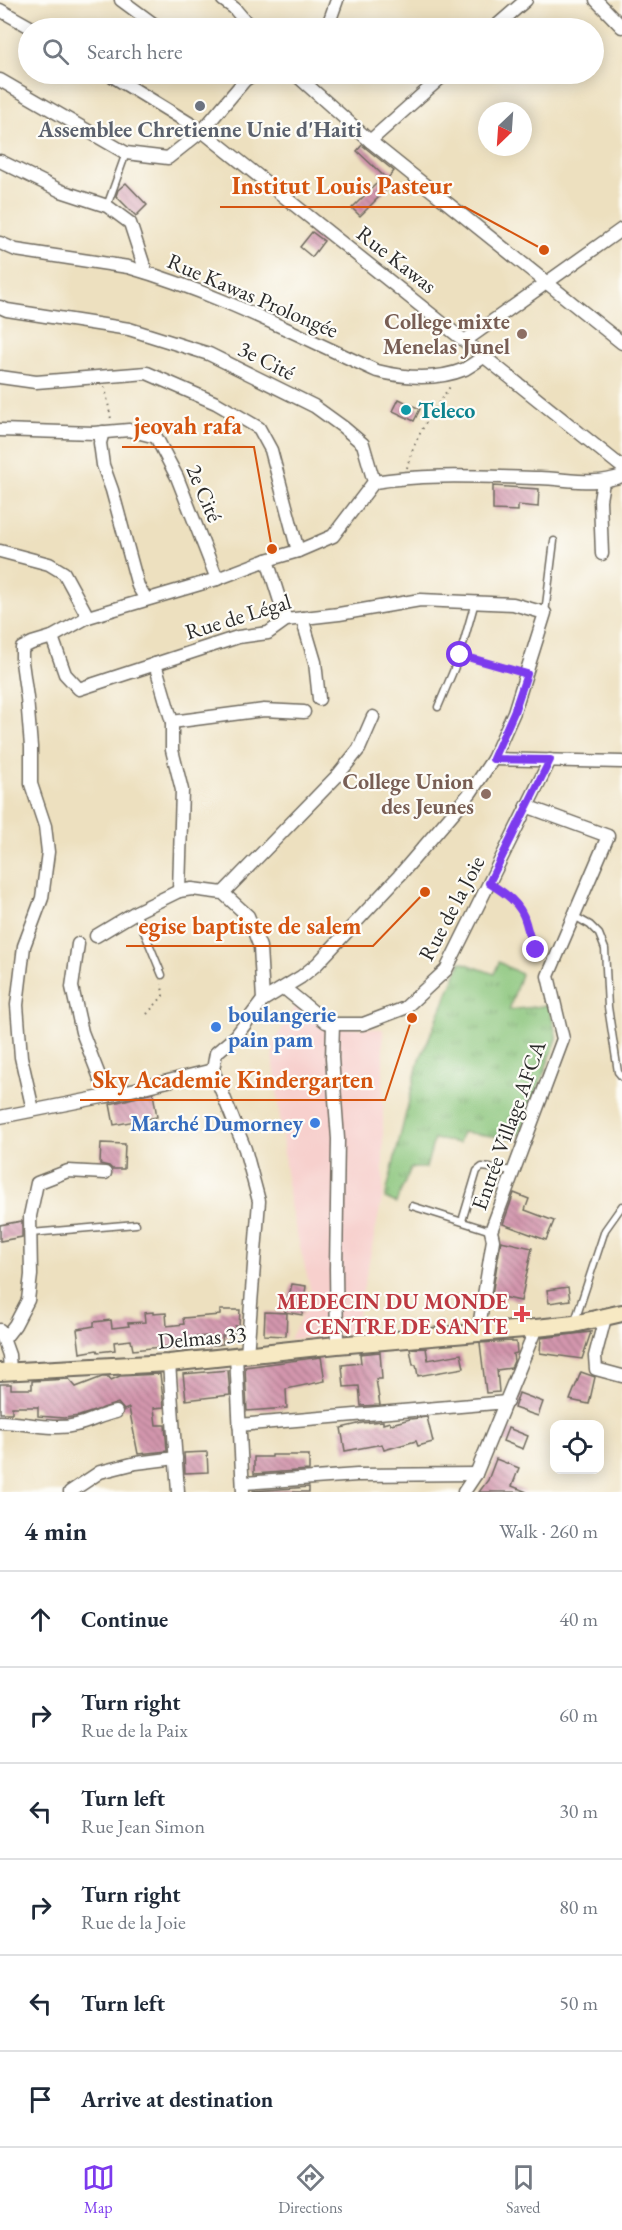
<!DOCTYPE html>
<meta charset="utf-8">
<style>
body{margin:0;font-family:"EB Garamond",serif;background:#f2f2f3;color:#1f2937}
.controls{position:absolute;right:18px;bottom:18px;display:grid;overflow:hidden;border-radius:12px;box-shadow:0 3px 15px #0003}
.controls button{width:54px;height:54px;display:grid;place-items:center;padding:0;border:0;border-bottom:2px solid #e0e1e3;background:#fff;color:#1f2937;font:30px sans-serif}
.compass{position:absolute;left:478px;top:102px;width:54px;height:54px;border-radius:50%;background:#fff;box-shadow:0 3px 15px #0003;rotate:205deg}
.stop{position:absolute;width:18px;height:18px;margin:-14px;border:4px solid #7c3aed;border-radius:50%;background:#fff}
.stop.end{background:#7c3aed;border-color:#fff;box-shadow:0 2px 6px #0008}
.list{margin:0;padding:0;list-style:none}
h2{display:flex;justify-content:space-between;align-items:center;height:78px;margin:0;padding:0 24px;font-size:26px}
h2 small{font-size:20px;font-weight:400;color:#747a83}
.list li{display:grid;grid-template-columns:39px 1fr auto;gap:18px;align-items:center;box-sizing:border-box;height:96px;padding:0 24px;border-top:2px solid #e0e1e3}
.list b{display:block;font-size:22px;white-space:nowrap}
.list p{margin:0;font-size:20px;white-space:nowrap;color:#747a83}
.list em{font-size:20px;font-style:normal;color:#747a83}
.icon{flex:none;width:33px;height:33px;fill:none;stroke:currentColor;stroke-width:2;stroke-linecap:round;stroke-linejoin:round}
.map{position:relative;flex:none;width:622px;height:1492px;overflow:hidden}
.search{position:absolute;background:#fff;box-shadow:0 3px 15px #0003;left:18px;right:18px;top:18px;height:66px;display:flex;align-items:center;gap:15px;box-sizing:border-box;padding:0 21px;border-radius:33px;color:#747a83;font-size:22px}
.sheet{height:654px;background:#fff}
nav{display:flex;justify-content:space-around;align-items:center;box-sizing:border-box;height:84px;border-top:2px solid #e0e1e3;background:#fff;font-size:16px;color:#747a83}
nav a{display:grid;justify-items:center;gap:3px}
nav .on{color:#7c3aed}
.map>svg:first-child{display:block}
</style>
<div class="map">
<svg width="622" height="1492" viewBox="0 0 622 1492">
<defs>
<pattern id="grass-tufts" width="24" height="20" patternUnits="userSpaceOnUse" patternTransform="scale(1.5)"><rect width="24" height="20" fill="#88c479"/><path d="M3 7l-1-3M5 7V3M7 7l1-3M15 17l-1-3M17 17v-4M19 17l1-3" fill="none" stroke="#6f9f63"/></pattern>
<pattern id="building-back-hatch" width="6" height="6" patternUnits="userSpaceOnUse" patternTransform="scale(1.5)"><rect width="6" height="6" fill="#d396ad"/><path d="M-1 5l2 2M0 0l6 6M5-1l2 2" fill="none" stroke="#ab7b8d"/></pattern>
</defs>
<rect width="100%" height="100%" fill="#fdfcf7"/>
<filter id="ink" filterUnits="userSpaceOnUse"><feTurbulence type="fractalNoise" baseFrequency=".0167" numOctaves="2"/><feDisplacementMap in="SourceGraphic" scale="12" xChannelSelector="R" yChannelSelector="G"/><feConvolveMatrix kernelMatrix="1 2 1 2 8 2 1 2 1" color-interpolation-filters="sRGB"/></filter>
<filter id="wash" filterUnits="userSpaceOnUse"><feTurbulence type="fractalNoise" baseFrequency=".008" numOctaves="4" result="noise"/><feDisplacementMap in="SourceGraphic" scale="24" xChannelSelector="R" yChannelSelector="G"/><feGaussianBlur stdDeviation="1.35" result="paint"/><feColorMatrix in="noise" values="0 0 0 0 0 0 0 0 0 0 0 0 0 0 0 0 0 1.4 0 .05"/><feComposite in="paint" operator="in"/></filter>
<g filter="url(#wash)">
<rect width="100%" height="100%" fill="#ede0bf"/>
<polygon fill="#f7d0cd" points="296,1005 325,1026 383,1029 383,1194 354,1334 290,1339 312,1297 289,1201 272,1046"/>
<polygon fill="url(#grass-tufts)" stroke="#5a7852" stroke-width="1.5" points="461,962 494,974 499,962 521,974 509,1010 549,1005 557,1039 521,1132 514,1139 462,1132 459,1143 434,1139 426,1168 411,1168 396,1203 385,1198 418,1064"/>
<g id="blocks">
<g fill="url(#building-back-hatch)">
<polygon points="362,145 394,171 387,179 357,151"/>
<polygon points="381,179 389,187 360,216 352,208"/>
<polygon points="126,183 147,205 136,216 116,196 118,190"/>
<polygon points="312,232 324,241 312,257 300,247"/>
<polygon points="399,399 420,409 414,421 393,411"/>
<polygon points="493,486 539,489 538,507 518,505 518,511 493,510"/>
<polygon points="153,1093 157,1117 114,1125 110,1104"/>
<polygon points="101,1143 125,1144 124,1169 112,1169 109,1166 100,1164"/>
<polygon points="514,1193 529,1199 525,1210 554,1221 546,1240 503,1224"/>
<polygon points="22,1221 22,1237 0,1241 0,1225"/>
<polygon points="501,1241 532,1248 521,1301 492,1295"/>
<polygon points="292,1284 306,1286 302,1315 285,1312"/>
<polygon points="568,1287 570,1300 549,1303 547,1290"/>
<polygon points="220,1310 240,1310 239,1326 235,1326 235,1333 229,1333 229,1336 222,1336 223,1344 209,1346 208,1336 185,1338 185,1347 171,1348 170,1346 133,1350 131,1340 114,1342 115,1350 98,1352 97,1350 80,1353 77,1329 94,1326 94,1322 111,1320 112,1328 129,1326 128,1323 145,1322 144,1313 153,1312 153,1314 166,1313 167,1326 184,1324 183,1318 220,1315"/>
<polygon points="265,1312 287,1313 286,1336 264,1335"/>
<polygon points="591,1332 582,1359 540,1353 541,1338"/>
<polygon points="512,1341 512,1342 516,1342 517,1353 513,1354 514,1361 511,1368 497,1370 499,1392 486,1393 480,1343"/>
<polygon points="426,1348 428,1360 461,1354 464,1368 418,1376 416,1365 413,1365 410,1349"/>
<polygon points="380,1352 382,1379 376,1379 380,1405 361,1406 359,1386 344,1387 342,1365 361,1363 360,1354"/>
<polygon points="321,1357 325,1381 286,1389 287,1408 247,1411 245,1367"/>
<polygon points="228,1370 230,1395 186,1400 183,1374"/>
<polygon points="581,1372 595,1377 589,1404 570,1400"/>
<polygon points="160,1374 164,1407 154,1408 156,1425 165,1425 167,1451 138,1454 129,1408 124,1410 118,1403 79,1416 64,1418 38,1416 38,1407 12,1407 12,1413 0,1413 0,1384 11,1384 11,1389 32,1389 32,1381 69,1379 76,1387 102,1377 109,1377 111,1380 120,1376"/>
<polygon points="519,1393 543,1402 538,1416 514,1408"/>
<polygon points="427,1417 433,1442 418,1446 416,1441 384,1450 382,1444 345,1451 341,1428 362,1423 383,1421 383,1424 390,1422 391,1424 410,1419"/>
<polygon points="508,1428 528,1436 523,1449 503,1441"/>
<polygon points="207,1452 208,1472 185,1473 184,1453"/>
<polygon points="272,1455 309,1455 309,1470 254,1474 254,1457 272,1457"/>
<polygon points="496,1459 519,1468 512,1486 527,1492 479,1492 488,1480"/>
<polygon points="309,1487 309,1492 253,1492 253,1491"/>
</g>
</g>
</g>
<g filter="url(#ink)">
<use href="#blocks" fill-opacity="0" stroke="#6f6a5f" stroke-width="1.5"/>
<g fill="none" stroke-linecap="round" stroke-linejoin="round">
<g stroke="#6f6a5f" stroke-width="9">
<g id="lane">
<polyline points="107,206 126,153"/>
<polyline points="545,613 554,541"/>
<polyline points="438,707 460,655 475,602"/>
<polyline points="136,912 162,975"/>
<polyline points="574,916 590,925 599,934 605,949 608,1007 618,1072 622,1077"/>
<polyline points="412,1206 491,1231"/>
<polyline points="462,1221 477,1171 482,1167 514,1171"/>
<polyline points="31,1233 136,1224"/>
<polyline points="575,1321 605,1230 622,1206"/>
</g>
</g>
<g stroke="#6f6a5f" stroke-width="15">
<g id="street">
<polyline points="121,0 159,28"/>
<polyline points="223,0 234,8 251,28"/>
<polyline points="596,0 622,27"/>
<polyline points="0,10 32,28"/>
<polyline points="327,28 337,0"/>
<polyline points="494,28 526,0"/>
<polyline points="109,74 202,131 622,467"/>
<polyline points="295,74 370,141 622,343"/>
<polyline points="0,80 126,153 168,158 202,131 245,80 254,74"/>
<polyline points="370,141 445,74"/>
<polyline points="0,161 61,191 107,206 130,223 146,272"/>
<path d="M0,243L16,250L128,267C215,292 295,334 377,371C405,378 438,380 465,369C472,365 479,360 485,356"/>
<polyline points="0,307 7,310 129,329 209,354 314,406 343,427 363,444 374,482 333,536 298,551 267,560 217,579 88,617 52,637 32,643 22,648 22,662 27,698 31,747 31,784 45,826 48,852 42,898 24,946 17,1005 21,1057 33,1110"/>
<polyline points="466,340 622,229"/>
<polyline points="0,377 36,382 147,373 216,403 259,428 271,450 298,551"/>
<polyline points="0,430 94,433 129,430 156,437 177,477 217,579"/>
<polyline points="103,432 100,443 103,465 112,490 138,586 146,599"/>
<path d="M374,482C428,473 485,477 540,478C569,479 594,486 622,476"/>
<polyline points="0,551 49,564 64,573 88,617"/>
<polyline points="602,554 600,500 603,482"/>
<polyline points="267,560 286,620"/>
<polyline points="302,618 315,662 319,699"/>
<polyline points="52,637 65,674 79,689 238,637 268,633 286,620 339,614 420,600 513,604 545,613 514,712 493,759 471,792 399,876 317,964 301,977 263,1000"/>
<polyline points="155,664 172,722 172,750 182,790 179,891 192,889 223,893 248,916 260,947 263,1000 236,1036 216,1053 213,1070"/>
<polyline points="172,722 264,710 304,712"/>
<polyline points="493,759 622,762"/>
<polyline points="223,893 338,775 359,749 373,717"/>
<polyline points="96,936 136,912 179,891"/>
<polyline points="78,944 72,987 82,1032 107,1096"/>
<polyline points="284,988 326,1022 333,1024 363,1024 405,1008 446,970 550,760"/>
<polyline points="333,1024 332,1058 338,1139 336,1269 337,1345"/>
<polyline points="213,1070 245,1149 259,1201 247,1355"/>
<polyline points="0,1117 107,1096 213,1070"/>
<polyline points="605,1318 595,1356 596,1369 622,1376"/>
<polyline points="0,1330 9,1355 10,1371"/>
<polyline points="478,1333 493,1240 491,1231 563,1039 548,976 608,836 526,806"/>
<polyline points="4,1339 15,1325 28,1300 31,1275 30,1216 37,1183 68,1171 105,1173"/>
<polyline points="236,1356 243,1492"/>
<polyline points="169,1363 178,1492"/>
<path d="M0,1422C25,1422 52,1431 76,1425C90,1422 100,1415 116,1412"/>
<polyline points="239,1425 507,1402"/>
<polyline points="244,1483 357,1475 476,1474"/>
<polyline points="70,1492 100,1472 136,1463 176,1458"/>
<polyline points="464,1492 476,1474 536,1328"/>
</g>
</g>
<g stroke="#6f6a5f" stroke-width="20">
<polyline id="secondary" points="0,1372 169,1363 337,1345 536,1328 574,1324 622,1313"/>
</g>
<g stroke="#6f6a5f" stroke-width="2" stroke-dasharray="1.5 4.5" stroke-linecap="butt">
<polyline points="105,387 111,419"/>
<path d="M407,468C414,437 434,409 452,384"/>
<polyline points="469,657 515,670"/>
<path d="M499,889C530,909 520,924 536,950"/>
<polyline points="147,1014 163,996 162,984"/>
</g>
<use href="#lane" stroke="#fff" stroke-width="6"/>
<use href="#street" stroke="#fff" stroke-width="12"/>
<use href="#secondary" stroke="#f7e9c3" stroke-width="16"/>
</g>
</g>
<g fill="none" stroke-linecap="round" stroke-linejoin="round" filter="url(#ink)">
<path stroke="#7c3aed" stroke-width="8" d="M460,655L527,674L514,712L493,759L550,760L489,883C505,893 521,903 526,923C529,934 530,940 536,950"/>
</g>
<circle fill="#6b7280" stroke="#fdfcf7" stroke-width="2" cx="200" cy="106" r="6"/>
<g fill="#8d6e63" stroke="#fdfcf7" stroke-width="2">
<circle cx="522" cy="334" r="6"/>
<circle cx="486" cy="794" r="6"/>
</g>
<circle fill="#0f9aa8" stroke="#fdfcf7" stroke-width="2" cx="406" cy="410" r="6"/>
<g fill="#3f7fe0" stroke="#fdfcf7" stroke-width="2">
<circle cx="216" cy="1027" r="6"/>
<circle cx="315" cy="1123" r="6"/>
</g>
<path fill="#e0444e" stroke="#fdfcf7" stroke-width="2" d="M519 1305h6v6h6v6h-6v6h-6v-6h-6v-6h6z"/>
<g text-anchor="middle" stroke-width="4.5" stroke-linejoin="round" paint-order="stroke">
<g font-size="22" font-weight="bold" fill="#5b616d" stroke="#fdfcf7">
<text x="200" y="137">Assemblee Chretienne Unie d'Haiti</text>
</g>
<g font-size="22" fill="#2b2b2b" stroke="#fdfcf7">
<text transform="translate(397 259) rotate(38)" y="8">Rue Kawas</text>
<text transform="translate(253 295) rotate(23)" y="8">Rue Kawas Prolongée</text>
<text transform="translate(267 360) rotate(27)" y="8">3e Cité</text>
<text transform="translate(205 493) rotate(67)" y="8">2e Cité</text>
<text transform="translate(238 616) rotate(-17)" y="8">Rue de Légal</text>
<text transform="translate(451 908) rotate(-62)" y="8">Rue de la Joie</text>
<text transform="translate(508 1125) rotate(-70)" y="8">Entrée Village AFCA</text>
<text transform="translate(202 1337) rotate(-5)" y="8">Delmas 33</text>
</g>
<g font-size="22" font-weight="bold" fill="#785e54" stroke="#fdfcf7" text-anchor="end">
<text x="510" y="329">College mixte<tspan x="510" dy="25">Menelas Junel</tspan></text>
<text x="474" y="789">College Union<tspan x="474" dy="25">des Jeunes</tspan></text>
</g>
<g font-size="22" font-weight="bold" fill="#0d838f" stroke="#fdfcf7" text-anchor="start">
<text x="418" y="418">Teleco</text>
</g>
<g font-size="22" font-weight="bold" fill="#366cbe" stroke="#fdfcf7" text-anchor="start">
<text x="228" y="1022">boulangerie<tspan x="228" dy="25">pain pam</tspan></text>
<text x="303" y="1131" text-anchor="end">Marché Dumorney</text>
</g>
<g font-size="22" font-weight="bold" fill="#be3a42" stroke="#fdfcf7" text-anchor="end">
<text x="508" y="1309">MEDECIN DU MONDE<tspan x="508" dy="25">CENTRE DE SANTE</tspan></text>
</g>
</g>
<path fill="none" stroke="#d5540f" stroke-width="2" d="M544 250L465 207H220M272 549L254 447H122M425 892L373 946H126M412 1018L385 1100H80"/>
<g fill="#d5540f" stroke="#fdfcf7" stroke-width="2">
<circle cx="544" cy="250" r="6"/>
<circle cx="272" cy="549" r="6"/>
<circle cx="425" cy="892" r="6"/>
<circle cx="412" cy="1018" r="6"/>
</g>
<g font-size="24" text-anchor="middle" font-weight="bold" fill="#d5540f" stroke="#fdfcf7" stroke-width="4.5" stroke-linejoin="round" paint-order="stroke">
<text x="342" y="194">Institut Louis Pasteur</text>
<text x="188" y="434">jeovah rafa</text>
<text x="250" y="934">egise baptiste de salem</text>
<text x="233" y="1088">Sky Academie Kindergarten</text>
</g>
</svg>
<div class="controls">
<button><svg class="icon" aria-label="locate" viewBox="0 0 24 24"><circle cx="12" cy="12" r="6"/><path d="M12 2v4M12 18v4M2 12h4M18 12h4"/></svg></button>
</div>
<svg class="compass" viewBox="-18 -18 36 36"><path d="M0-13l5 13h-10z" fill="#e53935"/><path d="M0 13l5-13h-10z" fill="#747a83"/></svg>
<div class="stop" style="left:460px;top:655px"></div>
<div class="stop end" style="left:536px;top:950px"></div>
<div class="search"><svg class="icon" aria-label="search" viewBox="0 0 24 24"><circle cx="10" cy="10" r="6"/><path d="M15 15l6 6"/></svg>Search here</div>
</div>
<section class="sheet">
<h2>4 min<small>Walk · 260 m</small></h2>
<ul class="list">
<li><svg class="icon" aria-label="ahead" viewBox="0 0 24 24"><path d="M12 20V5M6 11l6-6 6 6"/></svg><div><b>Continue</b></div><em>40 m</em></li>
<li><svg class="icon" aria-label="right" viewBox="0 0 24 24"><path d="M7 20v-9h11M14 6l5 5-5 5"/></svg><div><b>Turn right</b><p>Rue de la Paix</p></div><em>60 m</em></li>
<li><svg class="icon" aria-label="left" viewBox="0 0 24 24"><path d="M17 20v-9H6M10 6l-5 5 5 5"/></svg><div><b>Turn left</b><p>Rue Jean Simon</p></div><em>30 m</em></li>
<li><svg class="icon" aria-label="right" viewBox="0 0 24 24"><path d="M7 20v-9h11M14 6l5 5-5 5"/></svg><div><b>Turn right</b><p>Rue de la Joie</p></div><em>80 m</em></li>
<li><svg class="icon" aria-label="left" viewBox="0 0 24 24"><path d="M17 20v-9H6M10 6l-5 5 5 5"/></svg><div><b>Turn left</b></div><em>50 m</em></li>
<li><svg class="icon" aria-label="arrive" viewBox="0 0 24 24"><path d="M6 21V4h12l-3 4 3 4H6"/></svg><div><b>Arrive at destination</b></div></li>
</ul>
</section>
<nav>
<a class="on"><svg class="icon" aria-label="map" viewBox="0 0 24 24"><path d="M3 6l6-2 6 2 6-2v14l-6 2-6-2-6 2zM9 4v14M15 6v14"/></svg>Map</a>
<a><svg class="icon" aria-label="directions" viewBox="0 0 24 24"><path d="M12 3l9 9-9 9-9-9zM9 14v-3h6M13 9l2 2-2 2"/></svg>Directions</a>
<a><svg class="icon" aria-label="saved" viewBox="0 0 24 24"><path d="M7 4h10v16l-5-4-5 4z"/></svg>Saved</a>
</nav>
